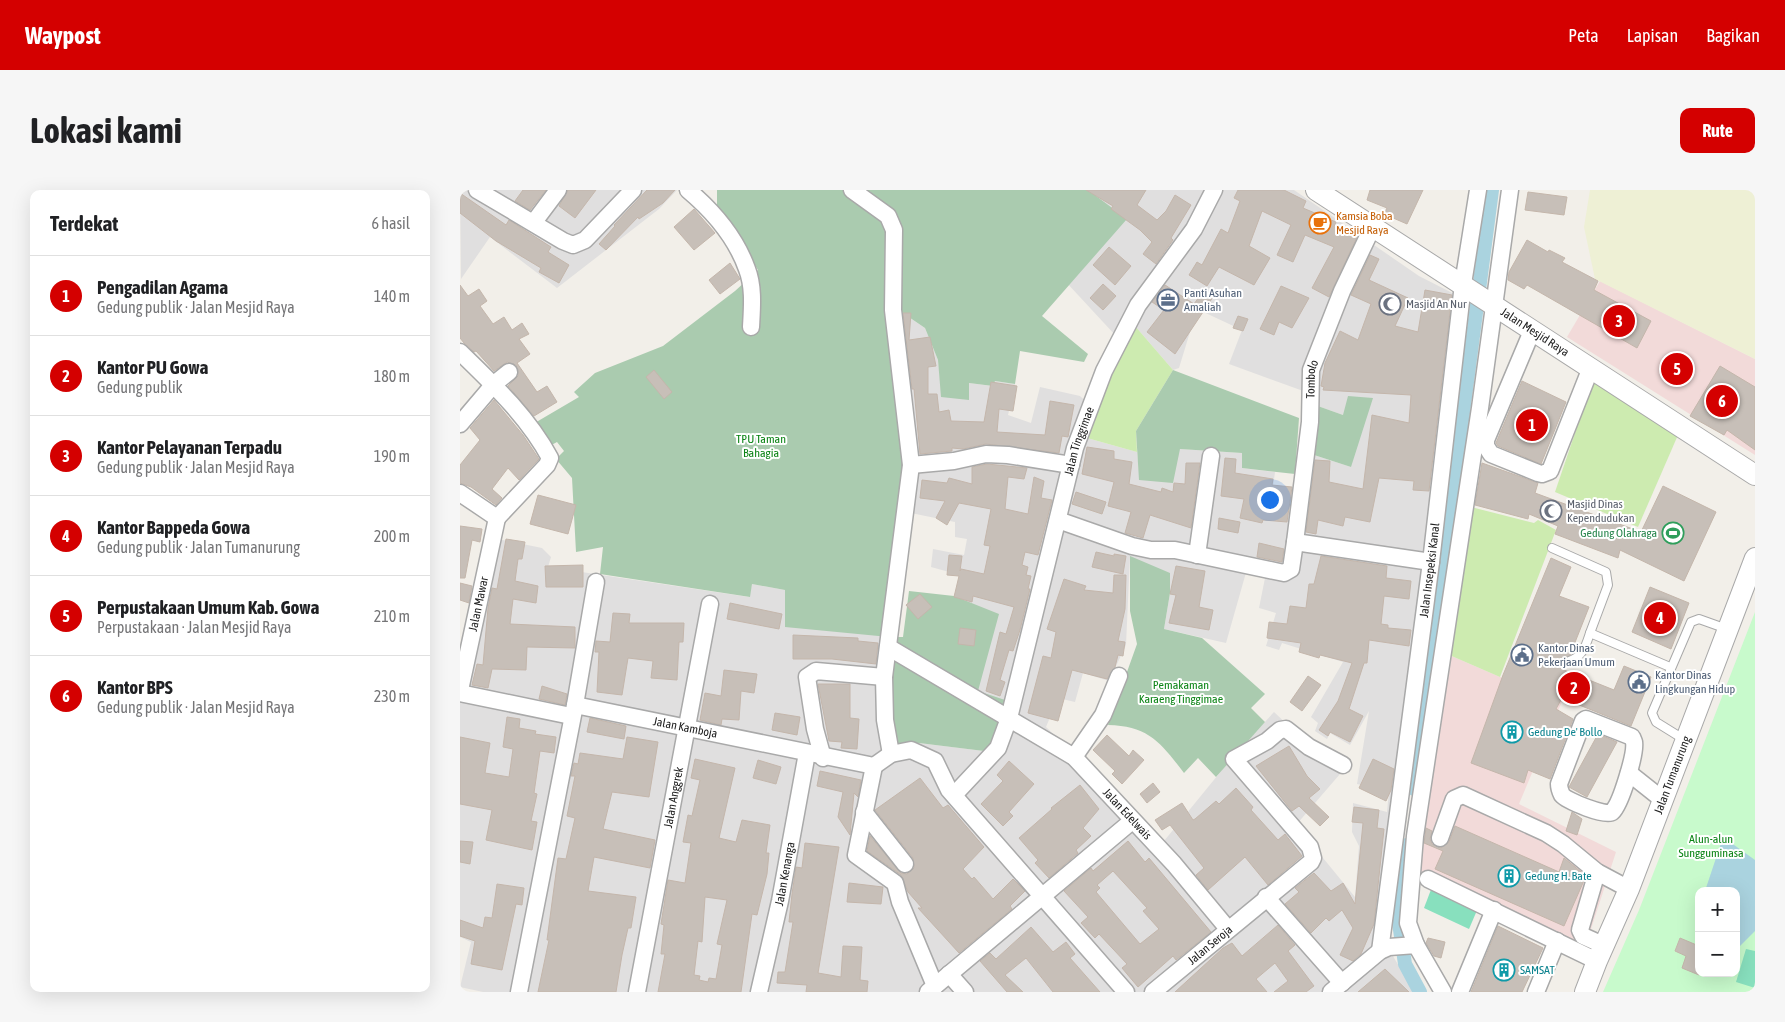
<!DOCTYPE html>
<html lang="id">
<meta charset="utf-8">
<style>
body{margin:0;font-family:"Asap Condensed",sans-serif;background:#f6f6f6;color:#202124}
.controls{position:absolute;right:15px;bottom:15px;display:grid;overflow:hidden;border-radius:10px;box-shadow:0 5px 20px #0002}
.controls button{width:45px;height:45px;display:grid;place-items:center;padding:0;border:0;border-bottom:1px solid #e0e0e0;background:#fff;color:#202124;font:25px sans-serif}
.you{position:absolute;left:809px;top:309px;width:18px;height:18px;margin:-12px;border:4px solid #fff;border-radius:50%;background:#1a73e8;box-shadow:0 0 0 8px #1a73e833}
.badge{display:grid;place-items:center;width:32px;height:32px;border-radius:50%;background:#d40000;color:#fff;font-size:16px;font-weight:700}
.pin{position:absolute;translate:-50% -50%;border:2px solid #fff;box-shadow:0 1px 5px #0006}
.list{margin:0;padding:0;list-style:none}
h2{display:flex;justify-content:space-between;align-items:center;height:65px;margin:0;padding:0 20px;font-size:21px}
h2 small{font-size:16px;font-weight:400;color:#757577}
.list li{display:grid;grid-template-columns:32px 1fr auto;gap:15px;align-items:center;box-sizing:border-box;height:80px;padding:0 20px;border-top:1px solid #e0e0e0}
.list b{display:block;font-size:19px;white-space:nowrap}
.list p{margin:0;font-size:16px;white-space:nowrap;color:#757577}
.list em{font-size:16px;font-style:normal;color:#757577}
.map{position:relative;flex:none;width:1295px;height:802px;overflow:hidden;border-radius:10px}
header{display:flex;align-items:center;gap:30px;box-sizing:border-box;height:70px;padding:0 25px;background:#d40000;color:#fff}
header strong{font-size:24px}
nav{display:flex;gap:28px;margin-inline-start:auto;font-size:18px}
.intro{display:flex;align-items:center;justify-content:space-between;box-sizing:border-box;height:120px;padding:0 30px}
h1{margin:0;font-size:35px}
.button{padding:12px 22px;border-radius:10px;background:#d40000;color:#fff;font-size:18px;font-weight:700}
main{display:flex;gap:30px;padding:0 30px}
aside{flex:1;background:#fff;border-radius:10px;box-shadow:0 5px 20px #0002}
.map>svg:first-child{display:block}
</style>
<header>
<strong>Waypost</strong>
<nav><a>Peta</a><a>Lapisan</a><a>Bagikan</a></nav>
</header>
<div class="intro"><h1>Lokasi kami</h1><a class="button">Rute</a></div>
<main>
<aside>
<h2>Terdekat<small>6 hasil</small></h2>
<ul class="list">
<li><span class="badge">1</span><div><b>Pengadilan Agama</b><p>Gedung publik · Jalan Mesjid Raya</p></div><em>140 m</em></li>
<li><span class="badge">2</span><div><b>Kantor PU Gowa</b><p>Gedung publik</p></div><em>180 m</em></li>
<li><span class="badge">3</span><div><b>Kantor Pelayanan Terpadu</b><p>Gedung publik · Jalan Mesjid Raya</p></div><em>190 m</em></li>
<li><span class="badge">4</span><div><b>Kantor Bappeda Gowa</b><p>Gedung publik · Jalan Tumanurung</p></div><em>200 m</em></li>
<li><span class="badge">5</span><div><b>Perpustakaan Umum Kab. Gowa</b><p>Perpustakaan · Jalan Mesjid Raya</p></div><em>210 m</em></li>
<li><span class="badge">6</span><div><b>Kantor BPS</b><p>Gedung publik · Jalan Mesjid Raya</p></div><em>230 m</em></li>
</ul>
</aside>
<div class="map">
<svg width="1295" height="802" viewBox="0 0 1295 802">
<rect width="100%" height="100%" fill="#f2efe9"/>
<g fill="#e0dfdf" fill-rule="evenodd">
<polygon points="0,0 217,0 199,19 97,98 30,47 1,89"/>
<path d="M628,0H834L959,86L1008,111L927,720L930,761L954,802H23L0,797L11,752L0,747V476L28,347L82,358L91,367L88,377L289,407L292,394L325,400L429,447L427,561L459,553L524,561L518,502L494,406L500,385L471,377L473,359L504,365L507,349L495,347V332L441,321L443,298L437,119L465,138L478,170L482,207L509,193L532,196L535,191L555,194L548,225L571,233L580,197L620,206L636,221L627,248L677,262L680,290L720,259L782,263V278L815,282L813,297L839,306L851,264L891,277L883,225L855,215L846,202L769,174L782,140L737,119L719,178L713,180L675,136L656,146L606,92ZM670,367L710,403L704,439L766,453L787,379L806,383L799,418L816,423L806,456L819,460L822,453L883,472L851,527L858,533L855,541L867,549L870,543L890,555L909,521L897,594L929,601L927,622L893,613L892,642L899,656L895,707L836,635L880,584L814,522L771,569L704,651L586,537L598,508L615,512L623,483L649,491L666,455Z"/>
</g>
<g fill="#f2dad9">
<polygon points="1140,91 1295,169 1295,265 1107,147"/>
<polygon points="987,464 1040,487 1103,509 1059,614 1156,662 1120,773 1023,715 958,682"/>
</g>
<polygon fill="#eef0d5" points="1130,0 1295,0 1295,169 1135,89 1124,37"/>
<g fill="#cdebb0">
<polygon points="675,136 713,180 676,241 677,262 627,248 647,188"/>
<polygon points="1133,190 1218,245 1178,337 1095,302"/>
<polygon points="1011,317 1074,333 1078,330 1096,340 1040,487 987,464"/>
</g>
<g fill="#aacbaf">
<path d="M257,0H628L667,29L582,126L628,164L624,172L560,161L555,194L535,191L533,196L509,193V210L481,207L478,170L465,138L437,119L443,298L429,447H443L449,401L494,406L539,424L518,501L545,510C554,531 536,547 524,561L459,553L427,562L429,447L325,437V400L292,394L290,407L140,384L143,357L116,362L112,288L96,269L104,261L97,252L86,258L73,234L119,207L114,202L135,183L203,156L275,101L298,80L257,17Z"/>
<polygon points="713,180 839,228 835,284 782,278 782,263 720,259 713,293 679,290 676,241"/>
<polygon points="888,206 913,208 891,277 851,264 855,215 883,225"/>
<path d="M670,366L710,383V403L704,439L742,448L805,504L791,518L805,532L756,587L738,568L724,583C701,553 689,536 648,535L677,454L670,421Z"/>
</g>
<path fill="#c8facc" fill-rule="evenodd" d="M1295,422V802H1143L1179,720ZM1239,701H1276V783H1239Z"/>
<g fill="#88e0be">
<polygon points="972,697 1018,718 1009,739 964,718"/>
<polygon points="1286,759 1295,761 1295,798 1276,792"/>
</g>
<polygon fill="#aad3df" points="1263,647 1295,670 1295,741 1276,760 1276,701 1245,701"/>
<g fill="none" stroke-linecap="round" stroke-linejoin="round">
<g stroke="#aad3df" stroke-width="14">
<polyline points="954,599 1032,0"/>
<polyline points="947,655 938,726 945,774 960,802"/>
</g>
</g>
<g fill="#c7bfb8" stroke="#c4b6ab" fill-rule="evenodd">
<polygon points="63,0 86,0 70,20 55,11"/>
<polygon points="108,0 136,0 115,28 99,16"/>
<polygon points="187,0 215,0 203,13 179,29 178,27 146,60 139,54 155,36 154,35"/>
<polygon points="626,0 686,0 677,15 697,30 706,21 715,5 731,15 711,48 713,50 696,74 683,64 692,52 680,40 651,19 653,16"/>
<polygon points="778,0 824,0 846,11 843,18 876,32 874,37 897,47 869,107 852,98 874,57 845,45 833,72 817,65 831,35 802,21 789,56 810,68 794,95 759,77 747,96 729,85 737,72 742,75 761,39 768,43 780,11 774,8"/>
<polygon points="910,0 963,0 947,34 924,24 927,18 907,10"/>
<polygon points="1068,2 1107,7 1104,25 1065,20"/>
<polygon points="0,3 46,35 49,30 91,57 88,62 109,75 99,93 79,82 81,78 36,51 0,23"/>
<polygon points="234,19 255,43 234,60 214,37"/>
<polygon points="1067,50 1088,62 1089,60 1105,68 1102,72 1138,91 1134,100 1191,131 1177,158 1067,95 1064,99 1048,90 1049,82"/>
<polygon points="649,57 671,76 655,95 633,75"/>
<polygon points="910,65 919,69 909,90 948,108 935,136 958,142 965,100 992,105 969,301 953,300 954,291 919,288 910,332 885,327 883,336 858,330 856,344 846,342 855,270 870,271 869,292 903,299 912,225 949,233 951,205 863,200 864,197 861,196 865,173 880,141 898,150 911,114 891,105"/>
<polygon points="270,73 280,89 260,104 249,90"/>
<polygon points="643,94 656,106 643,120 630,108"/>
<polygon points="0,95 8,106 19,99 27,111 20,116 33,134 44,127 52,140 62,133 69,144 59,149 70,164 57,173 77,202 87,196 97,212 74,226 48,196 58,186 56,175 47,172 34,181 16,161 14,162 4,153 0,148"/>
<polygon points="705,95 734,114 744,100 753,107 715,164 687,142 704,120 692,112"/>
<polygon points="821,96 849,108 832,138 819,132 814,145 800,139"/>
<polygon points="443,123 451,123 449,150 470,147 476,176 468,177 468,204 477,204 479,222 489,220 491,231 524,232 531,192 557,196 553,221 539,219 537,242 585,245 590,211 614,215 608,247 602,246 599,263 526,254 503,259 492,258 492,261 460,264 454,199 452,199"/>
<polygon points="778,126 788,129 783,141 773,138"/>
<polygon points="1260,176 1295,197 1295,260 1267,240 1264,245 1230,226"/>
<polygon points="194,180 212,202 204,209 186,187"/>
<polygon points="1062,191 1106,212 1081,274 1038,256 1036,253"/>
<polygon points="34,210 63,245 79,269 59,290 48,278 32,299 42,308 36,315 11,297 0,293 0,275 20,250 10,238"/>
<polygon points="627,257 654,261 654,269 672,272 669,294 701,302 702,298 713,302 714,293 725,294 726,273 740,273 731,338 690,325 683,348 665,343 671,322 648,316 654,292 622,284"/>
<polygon points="765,268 776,269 775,283 813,289 812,295 832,297 827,332 803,330 802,333 780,328 784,309 761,306"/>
<polygon points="1022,273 1078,293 1075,303 1181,342 1203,296 1256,322 1224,391 1160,360 1158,368 1095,344 1098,336 1069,324 1068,329 1015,315"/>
<polygon points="527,274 567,278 564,289 548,287 545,319 568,324 574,287 584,291 581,308 592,310 578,365 565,362 562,375 568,377 566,385 571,386 568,399 570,399 560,440 553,461 549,460 540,490 545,492 540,506 526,501 540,442 546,444 554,417 513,406 512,412 494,407 499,386 487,385 489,365 502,366 500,381 501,379 524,384 530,356 524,355 531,319 499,313 487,335 476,328 485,311 460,308 462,290 487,293 489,288 512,294 512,277"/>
<polygon points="616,302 646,312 642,324 612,314"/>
<polygon points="78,305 116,315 108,344 70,334"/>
<polygon points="759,328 780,332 778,343 758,339"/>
<polygon points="0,336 22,339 20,352 12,350 5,388 0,388"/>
<polygon points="46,349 65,352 62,369 58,369 55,391 78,396 76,413 53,409 50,434 115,437 115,458 67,457 66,480 32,479 28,498 12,495 17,474 23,475 28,418 32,398 37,399"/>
<polygon points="799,353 824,359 822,372 797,367"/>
<polygon points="636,362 654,366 654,364 666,366 663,384 632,377"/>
<polygon points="861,366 927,376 926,388 951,391 949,409 924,406 921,434 928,435 928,438 951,440 949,456 909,450 907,473 904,473 889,519 903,526 890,552 870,542 868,546 859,540 878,511 892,473 860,465 859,468 839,462 841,453 807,448 809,432 827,434 830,416 846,418 849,394 854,394"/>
<polygon points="1091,368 1111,377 1099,406 1129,417 1110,465 1104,470 1106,475 1104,480 1154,500 1164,476 1191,487 1171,536 1102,508 1096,519 1113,529 1090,589 1068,580 1064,593 1011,573 1043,485"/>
<polygon points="123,375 123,397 86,397 85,376"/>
<polygon points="716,376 745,381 739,417 753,420 749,440 709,433 716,405 710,404"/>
<polygon points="654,385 666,385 665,419 658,451 665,452 663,466 658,465 655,477 647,489 612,480 598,531 568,523 583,466 591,468 596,442 587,439 604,389 626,396 624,400 653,403"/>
<polygon points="0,393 12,396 9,413 0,410"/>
<polygon points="1190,397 1229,413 1211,459 1172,442"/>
<polygon points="460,404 472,417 458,429 446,415"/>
<polygon points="270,413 322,424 319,439 267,429"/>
<polygon points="153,423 170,424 169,433 224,433 223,452 219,452 217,490 191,488 193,471 168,468 162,505 137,502 139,462 135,462 136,451 150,452"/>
<polygon points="500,438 516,440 514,456 498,454"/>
<polygon points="333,445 398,448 398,451 418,453 416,474 372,469 333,469"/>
<polygon points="264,480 297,484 294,503 281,501 279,530 262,529 261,535 240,530 245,503 261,506"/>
<polygon points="848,486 861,495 842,521 830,512"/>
<polygon points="358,494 390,494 390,528 399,529 397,559 381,558 382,552 369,551"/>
<polygon points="82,496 107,504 105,515 79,509"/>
<polygon points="315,523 340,527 337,545 312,540"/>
<polygon points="47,527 60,529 59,538 76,541 75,544 96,547 94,563 80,561 74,603 77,604 71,631 77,632 72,660 26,650 32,620 0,614 0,547 30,553 25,583 49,587 53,559 43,557"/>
<polygon points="130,528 166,536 164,549 127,542"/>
<polygon points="1138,544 1157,552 1127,607 1109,597"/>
<polygon points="647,545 669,566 673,560 684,570 662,594 652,584 655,581 633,560"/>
<polygon points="167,547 198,552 189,607 152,602 143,639 195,650 190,678 134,667 128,701 176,707 171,738 168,738 162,765 156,802 78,802 89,750 87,750 98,668 106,669 115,628 107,626 115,586 111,586 114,573 118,574 120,563 163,569"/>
<polygon points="829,556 847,586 860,599 849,608 869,627 860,636 839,616 832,621 796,576"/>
<path d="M235,569L275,578L259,648L276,652L282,630L310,635L306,663H309L307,684L297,725L292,724L281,802H198L205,764H201L204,735L201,734L208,690L225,693L231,653L223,652L228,625L232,626L240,590L231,588ZM245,707L267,710L257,754L262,755L256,789L249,788L248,792L239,790L240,786L234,785L238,751L242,752Z"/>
<polygon points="913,569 934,579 931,600 926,611 899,598"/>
<polygon points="298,570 321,577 316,594 293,588"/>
<polygon points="549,571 574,594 549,622 553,626 543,636 521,614 543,591 537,585"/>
<polygon points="360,581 401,590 398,607 394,603 390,645 378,627 383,602 357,596"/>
<polygon points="460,588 483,618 488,615 524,657 503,679 512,689 514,687 533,709 553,689 565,701 550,716 552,719 499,763 458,718 462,718 448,702 441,685 407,661 410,646 441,683 447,684 454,678 453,668 415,620"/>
<polygon points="693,593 700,602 687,613 680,604"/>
<polygon points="620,595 639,619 623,638 631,646 616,660 618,663 589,688 575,673 578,670 559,648 592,619 591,618"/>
<polygon points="776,598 793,617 791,620 818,650 825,644 842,666 808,695 785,667 748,700 736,685 744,678 710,635 702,640 695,630 722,613 733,630 735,629 756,611 759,614"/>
<polygon points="894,617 919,620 917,638 924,639 914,734 901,764 893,771 880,765 893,738 882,720 869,731 866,728 851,743 825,714 839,702 835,698 854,683 871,701 883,693 895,714 903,633 892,632"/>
<polygon points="1112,622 1122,629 1117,645 1106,641"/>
<polygon points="995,636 1099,682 1104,668 1126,686 1104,736 975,679 983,661 964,653 966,638 972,641 970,649 972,654 981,658 989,652"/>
<polygon points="0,651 13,652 10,674 0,672"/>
<path d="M668,651L685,672L689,668L751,742L716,770L713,766L678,797L662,778L667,774L639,744L635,748L621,733L628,727L604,701L631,678L633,681ZM653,681L687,718L683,721L699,739L680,754L636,702L640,698L637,695Z"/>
<polygon points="345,653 379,657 358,783 381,787 383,756 402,757 400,790 408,791 407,802 346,802 347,795 317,793 318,782 325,782 333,732 329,732 332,704 336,677 342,678"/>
<polygon points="389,693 423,697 421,714 387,712"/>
<polygon points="37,694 64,698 62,715 56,714 42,780 11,774 15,751 0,746 0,730 23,738 25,727 32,728"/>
<polygon points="818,735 835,755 828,761 854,796 846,802 814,802 828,791 815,773 796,789 807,802 715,802 763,758 772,753 782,766"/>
<polygon points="1038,736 1083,758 1062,802 1011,802"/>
<polygon points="571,737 593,762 606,752 615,764 610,768 640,802 593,802 566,768 545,785 563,802 547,802 520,771 530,763 536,769"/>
<polygon points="968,748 985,752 981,768 974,766 966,753"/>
<polygon points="1220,748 1239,756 1239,785 1222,778 1226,766 1215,761"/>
<polygon points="925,779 949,802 898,802"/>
</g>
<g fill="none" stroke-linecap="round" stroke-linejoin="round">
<g stroke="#a9a9a9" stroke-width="10">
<g id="service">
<polyline points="1092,358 1146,382 1148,395 1130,443"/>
<path d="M1109,471C1123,467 1126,455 1130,443L1210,477"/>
<polyline points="1225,550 1196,532 1192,523 1231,432 1239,429 1267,439"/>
</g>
</g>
<g stroke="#a9a9a9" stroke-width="19">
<g id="minor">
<polyline points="17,0 103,51 113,55 125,50 173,0"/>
<path d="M228,0C253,21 276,48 287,79C294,97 292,118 291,137"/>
<polyline points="392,0 428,26 434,40 433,120 451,275 424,487 425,530 431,564"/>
<polyline points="74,32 98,0"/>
<polyline points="1072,141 1026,250 1026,256 1031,264 1078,283 1082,284 1090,281 1130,180"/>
<path d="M0,162C33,194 68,227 90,268L87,275L37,328"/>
<polyline points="0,234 34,194 49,182"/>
<polyline points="451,275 494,271 526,264 548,265 611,275"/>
<polyline points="0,303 37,328"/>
<polyline points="598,330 672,356 691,360 715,360 824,383 831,379 835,352 971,372"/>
<path id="s1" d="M835,352L850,232L851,180L882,101L912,38"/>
<polyline points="737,365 751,266"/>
<path id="s2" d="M428,457L614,567L714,674L768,739"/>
<path id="s3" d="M0,500L37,328"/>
<polyline points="0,503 111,526"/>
<polyline points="115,515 136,392"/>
<path d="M1126,529L1172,547L1174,552C1176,563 1161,614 1152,622C1146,627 1107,611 1102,605C1100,601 1099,598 1099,594L1123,531Z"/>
<polyline points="614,567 643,525 659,486"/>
<polyline points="363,568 355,539 347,487 356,481 424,487"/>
<polyline points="414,576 396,665 435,693 440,712 475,796"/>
<polyline points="1169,583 1203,610"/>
<path id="s4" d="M494,605L538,558L549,528L615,258L644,181L678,115L734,39L754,0"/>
<polyline points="404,622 445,674"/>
<polyline points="980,648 994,609 1003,605 1086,643 1103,654 1137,682 1169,699"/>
<polyline points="1137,682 1120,740 1123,746 1143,755"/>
<polyline points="968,689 1137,771"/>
<polyline points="806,707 882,793"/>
<polyline points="956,755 948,733 955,646 1020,218 1050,0"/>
<path id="s5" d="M920,761L971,372L1003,94L1018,0"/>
<polyline points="489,784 505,802"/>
<path id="s6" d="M59,802L115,515L414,576L431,564L451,560L475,571L489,600L666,802"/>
<path id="s7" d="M177,802L250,414"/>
<path id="s8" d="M299,802L320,711L347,563"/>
<polyline points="468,802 672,631"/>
<path id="s9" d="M693,802L851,672L853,668L850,657L774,569L807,551L820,540L826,539L849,557L883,575"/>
<polyline points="871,802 920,761 929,757 956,755 983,802"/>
<polyline points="1000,802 1034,720"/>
<polyline points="1076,802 1097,751"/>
</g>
</g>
<g stroke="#a9a9a9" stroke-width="22">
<g id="tertiary">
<path id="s10" d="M856,0L1295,285"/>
<path id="s11" d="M1125,802L1137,771L1169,699L1295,368"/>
</g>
</g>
<use href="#service" stroke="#fff" stroke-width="8"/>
<use href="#minor" stroke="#fff" stroke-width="16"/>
<use href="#tertiary" stroke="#fff" stroke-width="20"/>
</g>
<defs>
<g id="cafe-ring" transform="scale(1.125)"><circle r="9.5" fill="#fff" stroke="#e8710a" stroke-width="1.5"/><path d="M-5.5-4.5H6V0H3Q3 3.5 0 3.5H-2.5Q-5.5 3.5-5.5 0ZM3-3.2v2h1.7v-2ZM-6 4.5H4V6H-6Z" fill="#e8710a"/></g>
<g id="office-ring" transform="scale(1.125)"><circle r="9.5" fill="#fff" stroke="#5c6f8a" stroke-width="1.5"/><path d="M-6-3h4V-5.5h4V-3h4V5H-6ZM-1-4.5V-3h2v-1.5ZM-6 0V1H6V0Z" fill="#5c6f8a"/></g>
<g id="mosque-ring" transform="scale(1.125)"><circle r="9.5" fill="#fff" stroke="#6b7280" stroke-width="1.5"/><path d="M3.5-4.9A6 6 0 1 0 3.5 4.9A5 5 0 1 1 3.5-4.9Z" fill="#6b7280"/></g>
<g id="stadium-ring" transform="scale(1.125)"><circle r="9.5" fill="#fff" stroke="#2e9e5b" stroke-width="1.5"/><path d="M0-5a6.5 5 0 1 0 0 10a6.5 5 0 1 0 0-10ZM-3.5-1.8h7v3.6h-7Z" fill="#2e9e5b"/></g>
<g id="civic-ring" transform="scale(1.125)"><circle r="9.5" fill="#fff" stroke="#5c6f8a" stroke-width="1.5"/><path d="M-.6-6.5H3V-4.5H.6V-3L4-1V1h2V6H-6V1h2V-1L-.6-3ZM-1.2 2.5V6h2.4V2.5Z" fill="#5c6f8a"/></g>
<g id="building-ring" transform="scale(1.125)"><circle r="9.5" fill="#fff" stroke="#0f9aa8" stroke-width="1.5"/><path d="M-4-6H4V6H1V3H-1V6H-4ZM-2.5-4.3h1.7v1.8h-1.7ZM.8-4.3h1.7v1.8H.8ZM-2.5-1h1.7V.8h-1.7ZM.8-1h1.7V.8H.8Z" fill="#0f9aa8"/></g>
</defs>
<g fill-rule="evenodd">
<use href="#cafe-ring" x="860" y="33"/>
<use href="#office-ring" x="708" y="110"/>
<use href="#mosque-ring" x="930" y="114"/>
<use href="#mosque-ring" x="1091" y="321"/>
<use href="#stadium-ring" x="1213" y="343"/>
<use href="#civic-ring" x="1062" y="465"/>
<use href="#civic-ring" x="1179" y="492"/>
<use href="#building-ring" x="1052" y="542"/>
<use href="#building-ring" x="1049" y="686"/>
<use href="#building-ring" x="1044" y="780"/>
</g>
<g text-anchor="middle" stroke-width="4" stroke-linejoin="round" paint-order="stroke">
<g font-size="12" fill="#c56008" stroke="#fff" text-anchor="start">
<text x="876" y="30">Kamsia Boba<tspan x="876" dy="14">Mesjid Raya</tspan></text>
</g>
<g font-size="12" fill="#4e5e75" stroke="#fff" text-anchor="start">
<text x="724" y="107">Panti Asuhan<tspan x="724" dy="14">Amaliah</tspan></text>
<text x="1078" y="462">Kantor Dinas<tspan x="1078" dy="14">Pekerjaan Umum</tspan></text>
<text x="1195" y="489">Kantor Dinas<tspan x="1195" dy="14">Lingkungan Hidup</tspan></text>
</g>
<g font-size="12" fill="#5b616d" stroke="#fff" text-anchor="start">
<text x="946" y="118">Masjid An Nur</text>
<text x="1107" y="318">Masjid Dinas<tspan x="1107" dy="14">Kependudukan</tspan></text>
</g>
<g font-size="12" fill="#222" stroke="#fff">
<text dy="4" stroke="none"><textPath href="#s10" startOffset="261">Jalan Mesjid Raya</textPath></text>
<text dy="4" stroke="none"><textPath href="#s1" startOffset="164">Tombolo</textPath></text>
<text dy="4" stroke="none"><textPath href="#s4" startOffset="382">Jalan Tinggimae</textPath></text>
<text dy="4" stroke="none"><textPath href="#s5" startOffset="384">Jalan Insepeksi Kanal</textPath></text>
<text dy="4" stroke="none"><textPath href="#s3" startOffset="88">Jalan Mawar</textPath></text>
<text dy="4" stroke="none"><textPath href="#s6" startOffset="405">Jalan Kamboja</textPath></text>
<text dy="4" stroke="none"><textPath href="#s11" startOffset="234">Jalan Tumanurung</textPath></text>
<text dy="4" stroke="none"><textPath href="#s7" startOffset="198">Jalan Anggrek</textPath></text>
<text dy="4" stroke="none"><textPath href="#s2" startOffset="294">Jalan Edelwais</textPath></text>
<text dy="4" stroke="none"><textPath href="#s8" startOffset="121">Jalan Kenanga</textPath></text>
<text dy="4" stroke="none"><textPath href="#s9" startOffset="74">Jalan Seroja</textPath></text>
</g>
<g font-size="12" fill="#0c8416" stroke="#fff">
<text x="301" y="253">TPU Taman<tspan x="301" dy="14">Bahagia</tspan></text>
<text x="721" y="499">Pemakaman<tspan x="721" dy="14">Karaeng Tinggimae</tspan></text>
<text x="1251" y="653">Alun-alun<tspan x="1251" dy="14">Sungguminasa</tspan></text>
</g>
<g font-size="12" fill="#27864d" stroke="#fff" text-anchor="end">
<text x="1197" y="347">Gedung Olahraga</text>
</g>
<g font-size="12" fill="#0d838f" stroke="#fff" text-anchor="start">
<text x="1068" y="546">Gedung De' Bollo</text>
<text x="1065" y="690">Gedung H. Bate</text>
<text x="1060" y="784">SAMSAT</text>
</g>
</g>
</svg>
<div class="controls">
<button>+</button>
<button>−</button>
</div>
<div class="you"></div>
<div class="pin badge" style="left:1072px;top:235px">1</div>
<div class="pin badge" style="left:1114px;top:498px">2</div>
<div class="pin badge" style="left:1159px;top:131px">3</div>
<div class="pin badge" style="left:1200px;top:428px">4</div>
<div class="pin badge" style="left:1217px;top:179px">5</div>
<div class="pin badge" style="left:1262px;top:211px">6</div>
</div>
</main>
